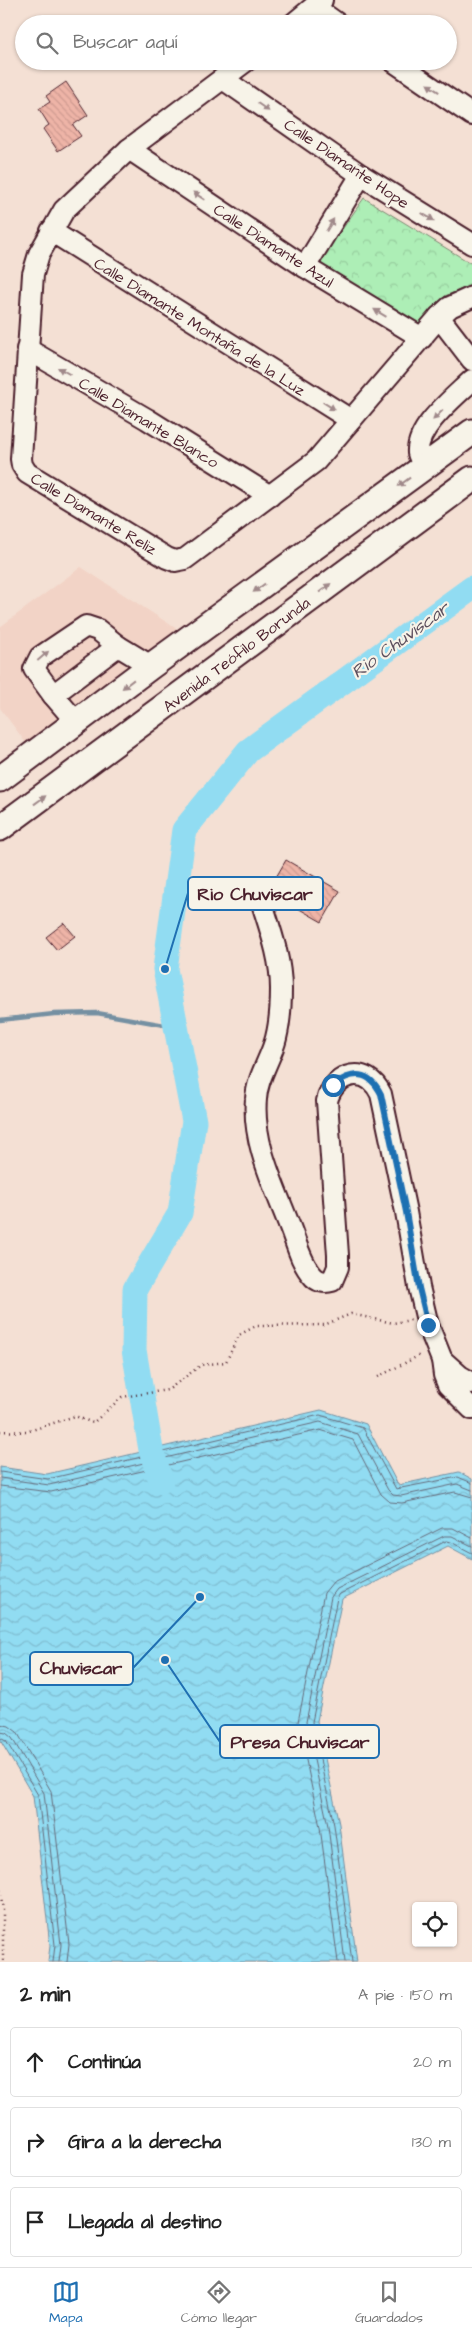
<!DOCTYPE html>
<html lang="es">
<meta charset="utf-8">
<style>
body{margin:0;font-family:"Architects Daughter",sans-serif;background:#f6f6f6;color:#222}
.controls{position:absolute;right:15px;bottom:15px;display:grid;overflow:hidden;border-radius:5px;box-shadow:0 1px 4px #0004}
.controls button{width:45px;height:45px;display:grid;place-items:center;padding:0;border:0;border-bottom:1px solid #e0e0e0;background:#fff;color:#222;font:25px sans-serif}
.stop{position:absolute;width:15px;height:15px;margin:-11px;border:4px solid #1f6fb2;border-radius:50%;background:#fff}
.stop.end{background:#1f6fb2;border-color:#fff;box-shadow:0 1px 5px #0008}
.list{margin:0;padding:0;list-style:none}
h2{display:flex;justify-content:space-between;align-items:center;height:65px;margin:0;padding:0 20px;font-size:21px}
h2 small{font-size:16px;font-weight:400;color:#767676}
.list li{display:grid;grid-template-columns:32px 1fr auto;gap:15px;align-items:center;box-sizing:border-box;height:70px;margin:0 10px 10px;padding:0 10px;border:1px solid #e0e0e0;border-radius:5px}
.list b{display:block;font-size:19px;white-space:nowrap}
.list em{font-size:16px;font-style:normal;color:#767676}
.icon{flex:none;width:28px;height:28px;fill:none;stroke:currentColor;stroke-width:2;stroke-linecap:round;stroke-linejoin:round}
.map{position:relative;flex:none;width:472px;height:1962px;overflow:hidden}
.search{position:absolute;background:#fff;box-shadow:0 1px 4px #0004;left:15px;right:15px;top:15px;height:55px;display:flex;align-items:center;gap:12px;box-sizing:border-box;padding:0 18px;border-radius:28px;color:#767676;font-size:19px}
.sheet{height:305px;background:#fff}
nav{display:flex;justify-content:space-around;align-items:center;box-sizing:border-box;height:70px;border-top:1px solid #e0e0e0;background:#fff;font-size:14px;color:#767676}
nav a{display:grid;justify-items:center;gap:2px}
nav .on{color:#1f6fb2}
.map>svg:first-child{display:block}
</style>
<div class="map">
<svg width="472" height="1962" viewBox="0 0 472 1962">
<defs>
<pattern id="forest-crowns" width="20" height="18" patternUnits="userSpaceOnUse" patternTransform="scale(1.25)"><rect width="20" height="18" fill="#adeeb6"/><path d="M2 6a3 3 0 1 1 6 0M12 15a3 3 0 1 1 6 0" fill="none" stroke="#96cc9d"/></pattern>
<pattern id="water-waves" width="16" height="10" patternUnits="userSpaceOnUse" patternTransform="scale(1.25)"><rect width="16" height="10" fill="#91dcf2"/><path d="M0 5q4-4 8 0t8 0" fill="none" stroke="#7fbcd0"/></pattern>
<pattern id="building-back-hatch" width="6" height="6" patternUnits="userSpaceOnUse" patternTransform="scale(1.25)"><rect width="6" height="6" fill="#eeb4a7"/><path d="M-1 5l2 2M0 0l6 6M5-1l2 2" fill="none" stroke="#ce9a90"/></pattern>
</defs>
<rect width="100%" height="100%" fill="#f4e0d4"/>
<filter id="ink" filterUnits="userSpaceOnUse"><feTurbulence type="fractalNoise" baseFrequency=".02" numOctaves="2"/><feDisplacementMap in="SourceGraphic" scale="10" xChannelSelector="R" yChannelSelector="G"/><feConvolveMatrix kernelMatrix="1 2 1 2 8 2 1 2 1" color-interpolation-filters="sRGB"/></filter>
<g filter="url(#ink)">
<polygon fill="#f2d3c6" points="81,567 174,627 179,632 26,743 0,708 0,627"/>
<polygon fill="url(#forest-crowns)" stroke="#7c8670" points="364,198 472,264 472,285 445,296 414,330 315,268"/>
<polygon fill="url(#water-waves)" stroke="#7590a2" points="321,1410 366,1424 398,1485 459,1472 472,1479 472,1559 448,1546 342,1599 317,1721 339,1824 357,1962 48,1962 50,1946 33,1796 0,1740 0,1467 47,1474"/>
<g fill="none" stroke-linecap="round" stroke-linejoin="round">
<g stroke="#666b7b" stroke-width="1">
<polyline points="0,1472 48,1479 320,1415 363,1428 396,1489 458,1477 472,1483"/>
<polyline points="0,1478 49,1485 320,1422 358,1434 388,1490 393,1495 401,1496 457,1484 472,1490"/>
<polyline points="0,1486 51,1492 320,1430 353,1440 381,1494 390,1502 402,1503 455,1492 472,1497"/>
<polyline points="0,1724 9,1726 17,1732 51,1791 69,1944 67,1962"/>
<polyline points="0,1732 6,1733 12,1738 44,1793 61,1945 59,1962"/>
<polyline points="0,1738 6,1741 38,1795 55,1945 53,1962"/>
<polyline points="338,1962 320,1827 298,1722 324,1593 333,1582 442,1528 453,1528 472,1538"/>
<polyline points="345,1962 328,1826 306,1722 331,1597 337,1589 444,1536 452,1536 472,1546"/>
<polyline points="352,1962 334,1825 312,1722 337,1598 340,1594 446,1541 451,1542 472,1553"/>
</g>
<polyline stroke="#7590a2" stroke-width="4.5" points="0,1020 54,1014 97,1013 176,1027"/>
<polyline stroke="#91dcf2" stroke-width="25" points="161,1481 151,1450 134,1350 135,1289 180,1213 194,1121 165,969 184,830 248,751 472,588"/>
</g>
<g fill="url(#building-back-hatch)" stroke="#4a1f2b">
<polygon points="66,82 88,115 73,125 81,136 58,151 43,129 49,125 39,109 50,102 46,96"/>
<polygon points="286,860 340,891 322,922 268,891"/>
<polygon points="64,923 75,936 57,950 46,937"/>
</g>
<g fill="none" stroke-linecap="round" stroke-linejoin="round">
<g stroke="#4a1f2b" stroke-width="24">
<g id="minor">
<polyline points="314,7 338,24"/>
<polyline points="293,24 322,0"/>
<polyline points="246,61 129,149 64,210 39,254 33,274 21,459 22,465 27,473 167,558 175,561 185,559 316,461 439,317 450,307 472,297"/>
<polyline points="393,61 472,115"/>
<polyline points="223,79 361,175 472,244"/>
<polyline points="129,149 305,267 422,338"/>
<polyline points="51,231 351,420"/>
<polyline points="305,267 361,175"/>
<polyline points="439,317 472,360"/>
<polyline points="27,349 147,419 270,496"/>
<path d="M425,467C423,463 419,458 418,453C416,427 455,397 472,380"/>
<polyline points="53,695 34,669 40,657 86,626 98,630 118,646"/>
<polyline points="77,723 53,695 118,646 151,666"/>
<path d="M261,900C270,929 281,958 281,989C281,1005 280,1022 276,1038C271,1059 257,1077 256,1099C252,1143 275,1187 290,1227C296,1242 301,1263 312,1275C317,1282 325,1283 332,1281L338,1267V1255L327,1101C334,1072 367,1064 381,1094L406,1212L419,1287L428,1325L442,1360L444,1375L448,1385L472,1409"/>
<polyline points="442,1360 460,1376 472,1383"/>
</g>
</g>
<g stroke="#4a1f2b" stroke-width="29">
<g id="major">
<polyline points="0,779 151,666 472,432"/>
<polyline points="0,828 472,479"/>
</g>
</g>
<g stroke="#4a1f2b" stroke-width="2.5" stroke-dasharray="1 4" stroke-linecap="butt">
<polyline points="378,1377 422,1354"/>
<polyline points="0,1431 26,1432 75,1416 93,1423 122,1397 168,1390 201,1365 226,1362 239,1335 256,1326 324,1325 351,1314 393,1323 411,1320"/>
<polyline points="0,1890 3,1909 3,1962"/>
</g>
<use href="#minor" stroke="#f7f3e8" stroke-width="20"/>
<use href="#major" stroke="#f7f3e8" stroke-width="25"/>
</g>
<defs><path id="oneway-solid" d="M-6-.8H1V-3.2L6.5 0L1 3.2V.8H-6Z" transform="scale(1.25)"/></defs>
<g fill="#a0898a">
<use href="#oneway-solid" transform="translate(433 88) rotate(-146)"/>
<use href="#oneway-solid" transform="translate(263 107) rotate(35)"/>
<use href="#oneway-solid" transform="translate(199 196) rotate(-146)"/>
<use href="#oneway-solid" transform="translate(428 217) rotate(32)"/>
<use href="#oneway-solid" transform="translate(330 225) rotate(-59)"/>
<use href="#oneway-solid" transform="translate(380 313) rotate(-149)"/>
<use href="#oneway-solid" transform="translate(64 371) rotate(-150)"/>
<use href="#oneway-solid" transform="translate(329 406) rotate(32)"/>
<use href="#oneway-solid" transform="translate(438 415) rotate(135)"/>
<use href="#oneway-solid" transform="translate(404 482) rotate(144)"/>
<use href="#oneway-solid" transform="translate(259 588) rotate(144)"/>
<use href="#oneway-solid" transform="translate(325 588) rotate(-37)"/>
<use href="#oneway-solid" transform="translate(43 656) rotate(-41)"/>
<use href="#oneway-solid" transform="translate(128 684) rotate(142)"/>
<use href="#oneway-solid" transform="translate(40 800) rotate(-36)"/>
</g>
</g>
<g fill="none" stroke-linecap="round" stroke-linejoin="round" filter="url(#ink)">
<path stroke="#1f6fb2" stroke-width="6" d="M333,1085C353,1071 369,1070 381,1094L406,1212L419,1288L428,1325"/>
</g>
<g text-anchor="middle" stroke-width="4.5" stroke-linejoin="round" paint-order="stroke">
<g font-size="16" fill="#4a1f2b" stroke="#f7f3e8">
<text transform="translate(347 163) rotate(34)" y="6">Calle Diamante Hope</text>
<text transform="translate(274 245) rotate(33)" y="6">Calle Diamante Azul</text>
<text transform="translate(200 326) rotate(32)" y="6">Calle Diamante Montaña de la Luz</text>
<text transform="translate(149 422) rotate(31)" y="6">Calle Diamante Blanco</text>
<text transform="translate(94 513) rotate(31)" y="6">Calle Diamante Reliz</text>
<text transform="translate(236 654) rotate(-37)" y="6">Avenida Teófilo Borunda</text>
</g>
<g font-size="18" font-style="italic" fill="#5c4e5d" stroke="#f7f3e8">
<text transform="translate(400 640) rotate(-36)" y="6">Rio Chuviscar</text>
</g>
</g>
<path fill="none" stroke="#1f6fb2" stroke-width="2" d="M165 969L188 893M200 1597L133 1668M165 1660L220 1742"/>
<g fill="#1f6fb2" stroke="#f7f3e8" stroke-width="2">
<circle cx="165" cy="969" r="5"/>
<circle cx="200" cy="1597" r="5"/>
<circle cx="165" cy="1660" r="5"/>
</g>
<g fill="#f7f3e8" stroke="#1f6fb2" stroke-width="2">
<rect x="188" y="877" width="135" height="33" rx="5"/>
<rect x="30" y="1652" width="103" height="33" rx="5"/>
<rect x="220" y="1725" width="159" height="33" rx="5"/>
</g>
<g font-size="18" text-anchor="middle" font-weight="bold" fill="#4a1f2b">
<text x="255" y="900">Rio Chuviscar</text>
<text x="81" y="1674">Chuviscar</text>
<text x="300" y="1748">Presa Chuviscar</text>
</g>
</svg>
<div class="controls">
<button><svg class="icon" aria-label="locate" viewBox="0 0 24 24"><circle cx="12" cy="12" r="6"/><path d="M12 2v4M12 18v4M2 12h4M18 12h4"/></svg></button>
</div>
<div class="stop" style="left:333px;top:1085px"></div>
<div class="stop end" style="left:428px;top:1325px"></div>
<div class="search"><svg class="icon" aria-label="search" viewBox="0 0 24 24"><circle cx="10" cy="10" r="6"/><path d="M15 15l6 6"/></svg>Buscar aquí</div>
</div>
<section class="sheet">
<h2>2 min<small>A pie · 150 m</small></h2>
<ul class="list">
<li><svg class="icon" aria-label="ahead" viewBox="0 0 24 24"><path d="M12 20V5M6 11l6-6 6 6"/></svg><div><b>Continúa</b></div><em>20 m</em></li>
<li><svg class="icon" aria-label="right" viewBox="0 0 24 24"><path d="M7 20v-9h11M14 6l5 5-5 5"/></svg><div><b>Gira a la derecha</b></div><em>130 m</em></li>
<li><svg class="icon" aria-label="arrive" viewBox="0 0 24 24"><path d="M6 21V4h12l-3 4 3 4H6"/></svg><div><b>Llegada al destino</b></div></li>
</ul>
</section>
<nav>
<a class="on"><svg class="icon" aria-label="map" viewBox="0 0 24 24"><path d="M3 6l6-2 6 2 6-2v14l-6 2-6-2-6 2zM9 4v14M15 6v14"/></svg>Mapa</a>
<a><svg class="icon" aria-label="directions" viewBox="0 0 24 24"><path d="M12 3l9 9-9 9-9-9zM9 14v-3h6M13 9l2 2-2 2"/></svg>Cómo llegar</a>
<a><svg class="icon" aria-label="saved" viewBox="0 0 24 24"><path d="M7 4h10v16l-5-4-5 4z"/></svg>Guardados</a>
</nav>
